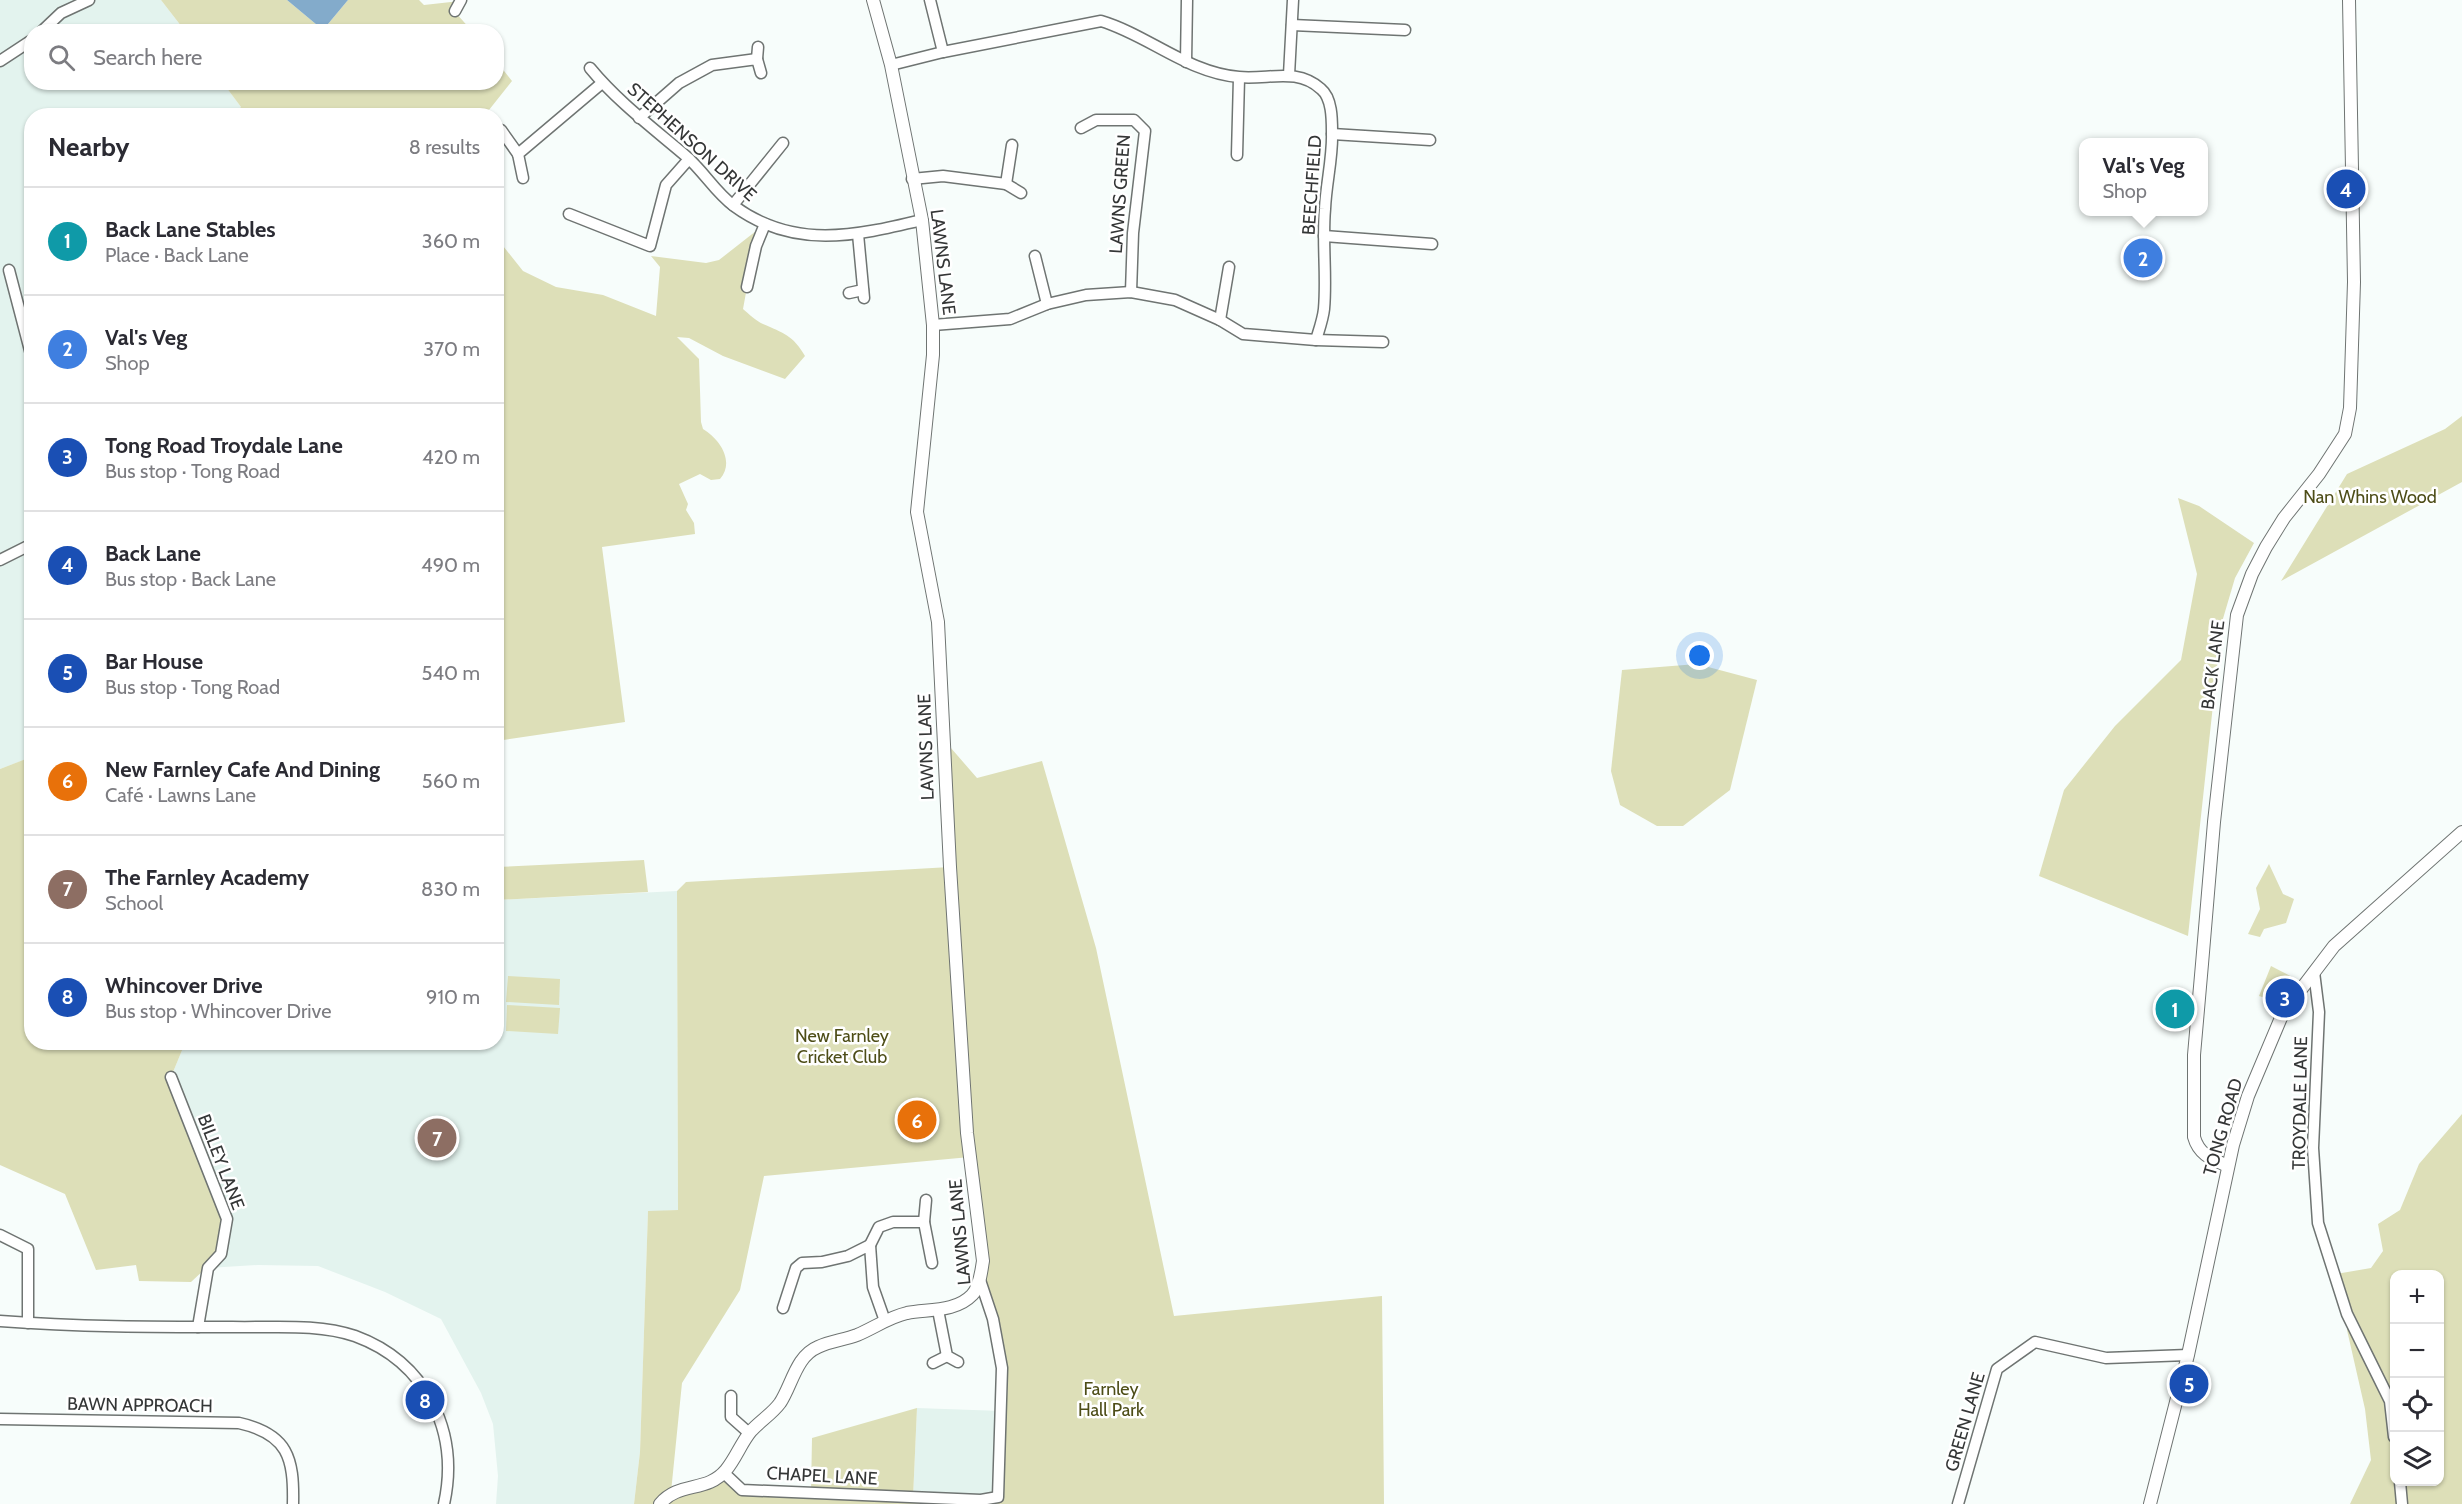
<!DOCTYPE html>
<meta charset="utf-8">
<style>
body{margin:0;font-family:Cabin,sans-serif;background:#f2f2f3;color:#2b2b33}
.controls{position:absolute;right:18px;bottom:18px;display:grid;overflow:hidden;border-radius:12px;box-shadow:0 2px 4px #0004}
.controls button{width:54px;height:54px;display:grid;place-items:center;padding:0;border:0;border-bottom:2px solid #e1e1e2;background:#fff;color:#2b2b33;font:30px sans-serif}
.you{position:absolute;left:1700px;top:656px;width:21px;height:21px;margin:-15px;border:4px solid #fff;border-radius:50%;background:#1a73e8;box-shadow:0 0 0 9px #1a73e833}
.badge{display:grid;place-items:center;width:39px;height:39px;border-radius:50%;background:#2563eb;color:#fff;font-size:20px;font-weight:700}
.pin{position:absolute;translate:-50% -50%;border:3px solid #fff;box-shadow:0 2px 6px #0006}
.popup{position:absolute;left:2079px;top:138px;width:129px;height:78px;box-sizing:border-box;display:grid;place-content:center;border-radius:12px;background:#fff;filter:drop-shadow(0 2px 4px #0005);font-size:20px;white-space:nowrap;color:#7c7c81}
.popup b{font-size:22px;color:#2b2b33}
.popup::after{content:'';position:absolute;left:50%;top:100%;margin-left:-12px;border:12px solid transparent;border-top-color:#fff}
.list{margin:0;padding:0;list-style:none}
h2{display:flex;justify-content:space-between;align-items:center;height:78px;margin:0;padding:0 24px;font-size:26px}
h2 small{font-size:20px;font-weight:400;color:#7c7c81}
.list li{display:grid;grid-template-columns:39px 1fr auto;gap:18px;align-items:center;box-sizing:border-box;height:108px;padding:0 24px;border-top:2px solid #e1e1e2}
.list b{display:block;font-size:22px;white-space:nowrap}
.list p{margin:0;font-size:20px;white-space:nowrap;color:#7c7c81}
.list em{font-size:20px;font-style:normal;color:#7c7c81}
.icon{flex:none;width:33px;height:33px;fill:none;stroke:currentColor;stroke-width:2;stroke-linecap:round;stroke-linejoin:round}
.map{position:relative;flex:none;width:2462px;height:1504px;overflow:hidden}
.search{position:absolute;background:#fff;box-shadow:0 2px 4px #0004;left:24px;top:24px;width:480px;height:66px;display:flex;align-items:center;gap:15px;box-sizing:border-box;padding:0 21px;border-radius:24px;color:#7c7c81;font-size:22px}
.panel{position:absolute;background:#fff;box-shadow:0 2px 4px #0004;left:24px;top:108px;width:480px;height:942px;border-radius:24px}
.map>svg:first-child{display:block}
</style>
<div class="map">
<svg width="2462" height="1504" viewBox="0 0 2462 1504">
<rect width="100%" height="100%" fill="#f7fdfb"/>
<g fill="#e3f3ee">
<polygon points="0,0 161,0 185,31 32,32 32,82 223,83 241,107 233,116 32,116 32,757 0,769"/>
<polygon points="677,891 678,1210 648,1212 640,1452 634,1504 496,1504 498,1476 493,1424 481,1393 441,1319 385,1292 318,1266 258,1265 208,1268 171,1077 185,1043 496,1042 497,900"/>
<polygon points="917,1408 1001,1411 998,1497 913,1498"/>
</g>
<g fill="#dddfb8" fill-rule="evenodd">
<polygon points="161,0 287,0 323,30 348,0 419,0 424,5 460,1 455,12 472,31 185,31"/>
<polygon points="497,62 512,81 485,115 233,115 241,107 223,83 496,82"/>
<path d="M765,224L747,287L743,309C749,314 756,321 763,324C783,333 793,335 805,356L785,379L723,356L689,338L677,337L699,359L701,422L703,429C720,439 735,462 720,479L711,480L700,474L679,484L688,504L686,510L694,523L695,534L602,547L625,722L497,741L496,237L523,271L556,287L603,295L656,316L660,267L651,256L706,263L719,260Z"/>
<polygon points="2462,416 2462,482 2281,581 2347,474 2445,429"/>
<polygon points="2178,498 2199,506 2254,543 2235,578 2222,622 2188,936 2039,876 2064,790 2115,726 2181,660 2197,574"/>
<polygon points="1697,664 1757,680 1730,790 1683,826 1657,826 1620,805 1611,771 1622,670"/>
<path d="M944,740L977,778L1042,761L1096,948L1174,1316L1382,1296L1384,1504H634L640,1452L648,1211L678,1210L677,891L686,882L950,867ZM970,1157L986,1302L1002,1368L998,1497L913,1498L917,1408L812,1438L811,1493L743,1490L724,1473L671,1492L682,1383L740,1290L764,1176Z"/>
<polygon points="31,757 32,1042 185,1043 171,1077 227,1219 221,1254 191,1282 139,1281 136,1265 96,1270 65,1194 0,1165 0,769"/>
<polygon points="644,860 648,892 497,900 497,867"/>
<polygon points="2269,864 2283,894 2294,899 2286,923 2264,929 2260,937 2248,934 2260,909 2256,888"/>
<polygon points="2271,966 2294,978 2281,1003 2259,996"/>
<polygon points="508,976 560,979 559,1005 506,1002"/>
<polygon points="507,1005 560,1008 558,1034 506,1031"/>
<path d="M2462,1114V1504H2350L2371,1460L2365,1409L2347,1330L2349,1318L2336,1274L2371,1268L2383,1251L2378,1224L2400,1210L2419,1164ZM2394,1274H2440V1482H2394Z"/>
</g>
<polygon fill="#83abcb" points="287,0 348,0 323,30"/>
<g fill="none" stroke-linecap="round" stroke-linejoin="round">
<g stroke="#6f7472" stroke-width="13">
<g id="minor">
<polyline points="930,0 943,52"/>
<polyline points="455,11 461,0"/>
<polyline points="1292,25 1405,30"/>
<polyline points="41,32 61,13 89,0"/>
<polyline points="757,59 758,47"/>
<polyline points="0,61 32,40"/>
<polyline points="1186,62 1187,0"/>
<path d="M891,65L943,52L1101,21C1148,35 1188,73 1239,77C1268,80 1297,67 1321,89C1332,98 1332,119 1332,132C1333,157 1326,183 1325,209C1322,242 1327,276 1324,309C1323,319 1319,330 1316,340L1243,334L1220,320L1175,300L1131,292L1086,295L1047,304L1010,319L933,325"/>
<path d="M590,68C618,102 653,128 687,157C704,172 716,193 734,206C794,250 855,236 922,220"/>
<polyline points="1289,75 1293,0"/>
<polyline points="639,118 679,83 712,65 757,59 761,73"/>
<polyline points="1081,128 1096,120 1134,120 1145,131 1133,233 1131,292"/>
<polyline points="501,130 518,154"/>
<polyline points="1332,134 1430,140"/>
<polyline points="1237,155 1239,78"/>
<polyline points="523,178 518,154 602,83"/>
<polyline points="912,179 943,176 1006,184 1012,145"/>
<polyline points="1006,184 1021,193"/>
<polyline points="733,205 783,143"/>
<polyline points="569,214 650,246 666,185 689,159"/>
<polyline points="858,234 864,298"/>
<polyline points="1324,236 1432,244"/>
<polyline points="1035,256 1047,304"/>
<polyline points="9,270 32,358"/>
<polyline points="747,287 756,246 765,224"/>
<polyline points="849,293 863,290"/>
<polyline points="1220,320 1229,267"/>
<polyline points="1316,340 1383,342"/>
<polyline points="0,560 32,544"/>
<polyline points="2314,972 2319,1012 2313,1148 2318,1223 2347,1314 2390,1401 2394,1437"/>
<polyline points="171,1077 227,1219 221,1254 208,1268 198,1327"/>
<polyline points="924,1222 926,1200"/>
<polyline points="0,1235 28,1249 28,1323"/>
<polyline points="870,1245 879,1227 893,1222 924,1222 932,1263"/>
<polyline points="783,1308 796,1268 802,1263 822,1262 848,1256 870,1245 873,1287 885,1321"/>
<polyline points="938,1310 947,1356 958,1362"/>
<path d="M0,1321C77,1327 155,1327 232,1327C272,1328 317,1323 355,1336C426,1362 460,1431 444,1504"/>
<polyline points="933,1363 947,1356"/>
<polyline points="731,1396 731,1417 749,1433"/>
<path d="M0,1419L239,1423C288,1434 294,1458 293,1504"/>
<polyline points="724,1473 742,1490 981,1500 998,1497 1002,1368 993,1319 980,1280"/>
<polyline points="2400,1482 2402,1504"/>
<polyline points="1958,1504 1997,1369 2035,1342 2106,1358 2188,1355"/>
</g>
</g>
<g stroke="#6f7472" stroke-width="14">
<g id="tertiary">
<path d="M2228,1166C2212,1159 2199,1155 2194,1137V1055L2202,964L2214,822L2237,615L2252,574L2266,547L2284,518L2319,474L2345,434L2350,408L2354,282L2349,0"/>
<path d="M660,1504C679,1481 707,1493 726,1470C736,1458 741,1443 751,1431C760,1421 772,1414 780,1403C792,1385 796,1356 818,1347C830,1341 844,1340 857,1335C874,1328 889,1317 907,1313C928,1309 956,1312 972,1295C980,1287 981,1272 983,1261L967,1133L950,867L938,622L917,512L933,355V325L922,220L891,65L873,0"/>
<polyline points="2150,1504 2188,1355 2233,1145 2248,1096 2283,1013 2334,946 2462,832"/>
</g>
</g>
<use href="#minor" stroke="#fff" stroke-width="10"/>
<use href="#tertiary" stroke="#fff" stroke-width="12"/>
</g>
<g text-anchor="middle" stroke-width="5" stroke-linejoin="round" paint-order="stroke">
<g font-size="18" fill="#343636" stroke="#fff">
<text transform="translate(692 142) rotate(42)" y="6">STEPHENSON DRIVE</text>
<text transform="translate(1312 185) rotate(-86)" y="6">BEECHFIELD</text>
<text transform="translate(1120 194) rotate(-86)" y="6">LAWNS GREEN</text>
<text transform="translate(943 262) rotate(83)" y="6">LAWNS LANE</text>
<text transform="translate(2213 665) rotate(-83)" y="6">BACK LANE</text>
<text transform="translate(926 747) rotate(-92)" y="6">LAWNS LANE</text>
<text transform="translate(2300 1103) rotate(-89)" y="6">TROYDALE LANE</text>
<text transform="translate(2223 1127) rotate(-74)" y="6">TONG ROAD</text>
<text transform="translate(221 1162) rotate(69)" y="6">BILLEY LANE</text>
<text transform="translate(960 1232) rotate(-95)" y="6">LAWNS LANE</text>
<text transform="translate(140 1405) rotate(1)" y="6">BAWN APPROACH</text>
<text transform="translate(1965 1422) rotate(-74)" y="6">GREEN LANE</text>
<text transform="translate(822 1476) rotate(3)" y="6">CHAPEL LANE</text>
</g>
<g font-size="18" fill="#4d4d17" stroke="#fff">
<text x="2370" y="503">Nan Whins Wood</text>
<text x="842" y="1042">New Farnley<tspan x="842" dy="21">Cricket Club</tspan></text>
<text x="1111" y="1395">Farnley<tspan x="1111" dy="21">Hall Park</tspan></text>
</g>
</g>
</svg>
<div class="controls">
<button>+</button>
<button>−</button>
<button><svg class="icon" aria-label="locate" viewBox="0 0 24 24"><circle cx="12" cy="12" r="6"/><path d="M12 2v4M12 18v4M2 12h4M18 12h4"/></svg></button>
<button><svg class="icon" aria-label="layers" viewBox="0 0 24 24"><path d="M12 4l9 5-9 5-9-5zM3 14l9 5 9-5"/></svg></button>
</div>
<div class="you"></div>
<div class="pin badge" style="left:2175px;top:1009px;background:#0f9aa8">1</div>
<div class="pin badge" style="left:2143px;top:258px;background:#3f7fe0">2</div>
<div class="popup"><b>Val's Veg</b>Shop</div>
<div class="pin badge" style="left:2285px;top:998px;background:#1a4fb4">3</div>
<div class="pin badge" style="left:2346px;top:189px;background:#1a4fb4">4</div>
<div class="pin badge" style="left:2189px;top:1384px;background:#1a4fb4">5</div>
<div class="pin badge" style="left:917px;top:1120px;background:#e8710a">6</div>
<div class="pin badge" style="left:437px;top:1138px;background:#8d6e63">7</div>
<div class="pin badge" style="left:425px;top:1400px;background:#1a4fb4">8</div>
<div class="search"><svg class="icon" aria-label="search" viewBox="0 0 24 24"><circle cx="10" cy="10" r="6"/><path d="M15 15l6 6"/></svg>Search here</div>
<section class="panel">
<h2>Nearby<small>8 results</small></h2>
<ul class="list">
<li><span class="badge" style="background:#0f9aa8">1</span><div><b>Back Lane Stables</b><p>Place · Back Lane</p></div><em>360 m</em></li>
<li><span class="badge" style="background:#3f7fe0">2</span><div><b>Val's Veg</b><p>Shop</p></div><em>370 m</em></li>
<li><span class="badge" style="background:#1a4fb4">3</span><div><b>Tong Road Troydale Lane</b><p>Bus stop · Tong Road</p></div><em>420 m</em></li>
<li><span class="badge" style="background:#1a4fb4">4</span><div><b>Back Lane</b><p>Bus stop · Back Lane</p></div><em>490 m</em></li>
<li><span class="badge" style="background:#1a4fb4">5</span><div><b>Bar House</b><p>Bus stop · Tong Road</p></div><em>540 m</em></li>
<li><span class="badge" style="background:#e8710a">6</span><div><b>New Farnley Cafe And Dining</b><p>Café · Lawns Lane</p></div><em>560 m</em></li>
<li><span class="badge" style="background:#8d6e63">7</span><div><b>The Farnley Academy</b><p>School</p></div><em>830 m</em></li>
<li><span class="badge" style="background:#1a4fb4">8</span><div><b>Whincover Drive</b><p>Bus stop · Whincover Drive</p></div><em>910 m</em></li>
</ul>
</section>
</div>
